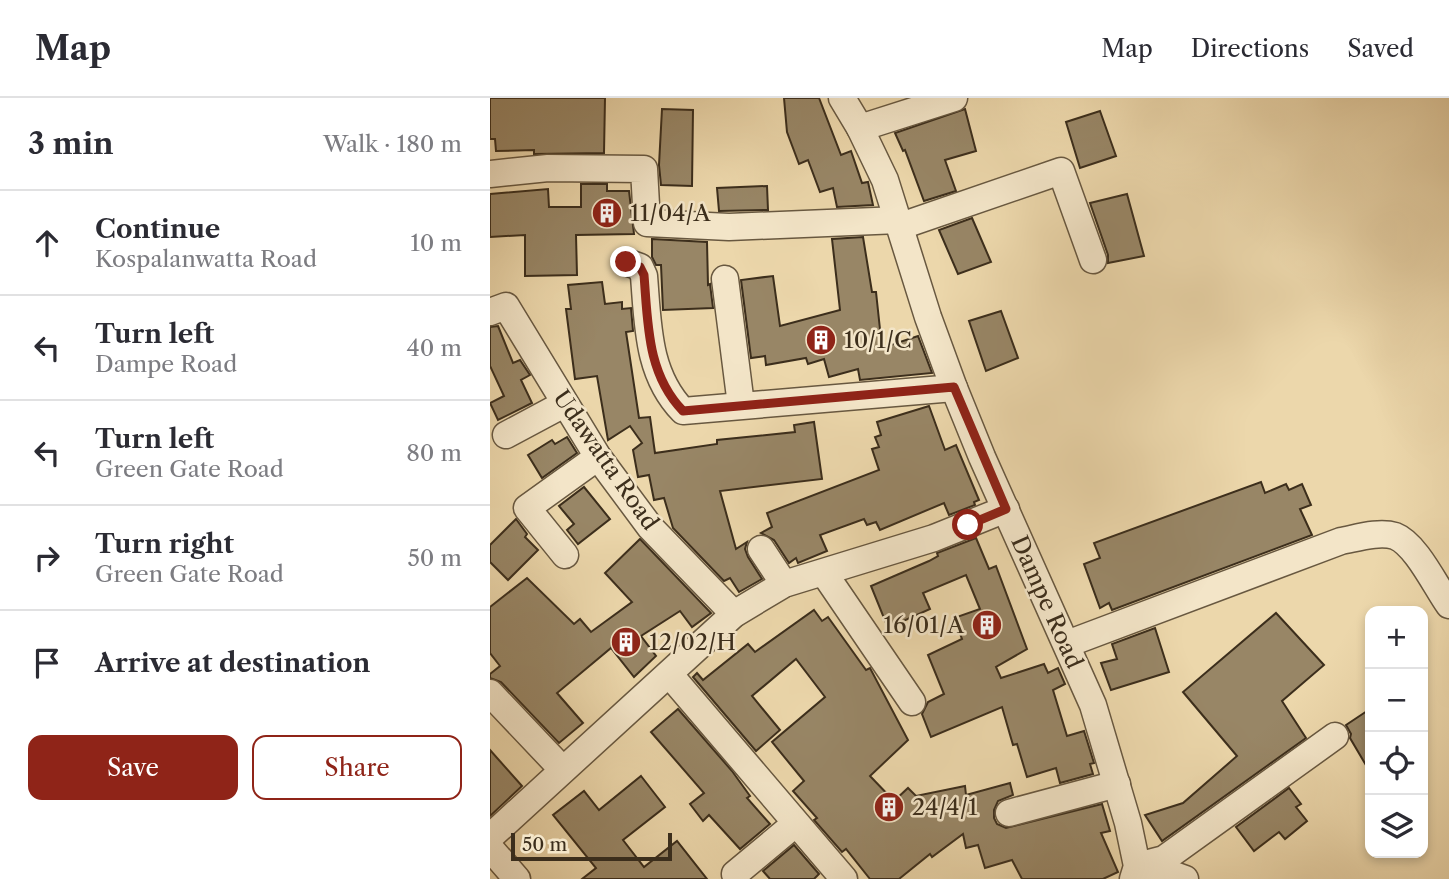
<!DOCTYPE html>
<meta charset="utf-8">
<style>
body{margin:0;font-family:"Libre Caslon Text",serif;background:#f2f2f3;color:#2b2b33}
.controls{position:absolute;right:21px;bottom:21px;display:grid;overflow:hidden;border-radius:14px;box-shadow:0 4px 10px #0003}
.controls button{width:63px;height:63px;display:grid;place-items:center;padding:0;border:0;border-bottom:2px solid #e1e1e2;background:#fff;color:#2b2b33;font:35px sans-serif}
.scale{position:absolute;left:21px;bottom:18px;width:161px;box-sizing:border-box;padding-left:7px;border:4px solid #3c2e1c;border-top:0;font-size:19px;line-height:24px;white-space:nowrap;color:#3c2e1c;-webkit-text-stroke:5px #f3e5c8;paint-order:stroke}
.stop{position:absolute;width:21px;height:21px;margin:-16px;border:5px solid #8f2418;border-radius:50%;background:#fff}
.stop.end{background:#8f2418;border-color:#fff;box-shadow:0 2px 7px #0008}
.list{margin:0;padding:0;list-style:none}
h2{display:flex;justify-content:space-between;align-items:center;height:91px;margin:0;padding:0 28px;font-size:30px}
h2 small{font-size:23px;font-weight:400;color:#7c7c81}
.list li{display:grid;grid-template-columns:46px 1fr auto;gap:21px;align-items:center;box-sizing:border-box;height:105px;padding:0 28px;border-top:2px solid #e1e1e2}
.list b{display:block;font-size:26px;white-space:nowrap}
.list p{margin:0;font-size:23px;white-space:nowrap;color:#7c7c81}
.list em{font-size:23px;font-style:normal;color:#7c7c81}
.actions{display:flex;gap:14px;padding:21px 28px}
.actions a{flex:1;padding:16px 0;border:2px solid #8f2418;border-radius:14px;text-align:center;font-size:24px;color:#8f2418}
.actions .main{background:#8f2418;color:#fff}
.icon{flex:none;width:38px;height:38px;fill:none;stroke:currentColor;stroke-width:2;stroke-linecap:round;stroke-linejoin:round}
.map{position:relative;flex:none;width:959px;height:781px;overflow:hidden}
header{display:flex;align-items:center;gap:42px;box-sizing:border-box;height:98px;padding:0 35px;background:#fff;border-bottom:2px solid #e1e1e2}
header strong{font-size:33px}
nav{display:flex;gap:38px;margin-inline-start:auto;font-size:24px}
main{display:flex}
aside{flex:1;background:#fff}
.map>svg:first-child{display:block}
</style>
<header>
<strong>Map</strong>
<nav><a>Map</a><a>Directions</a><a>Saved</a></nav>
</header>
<main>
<aside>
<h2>3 min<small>Walk · 180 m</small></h2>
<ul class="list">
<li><svg class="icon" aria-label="ahead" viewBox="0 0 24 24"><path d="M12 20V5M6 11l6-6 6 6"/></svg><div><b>Continue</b><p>Kospalanwatta Road</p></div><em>10 m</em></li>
<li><svg class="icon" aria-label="left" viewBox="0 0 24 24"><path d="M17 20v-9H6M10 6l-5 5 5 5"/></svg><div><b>Turn left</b><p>Dampe Road</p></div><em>40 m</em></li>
<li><svg class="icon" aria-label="left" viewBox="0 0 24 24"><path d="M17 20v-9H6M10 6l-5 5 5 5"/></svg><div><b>Turn left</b><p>Green Gate Road</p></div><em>80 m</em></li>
<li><svg class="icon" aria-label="right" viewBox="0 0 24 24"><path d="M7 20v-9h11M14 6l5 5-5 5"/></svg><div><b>Turn right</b><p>Green Gate Road</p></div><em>50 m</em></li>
<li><svg class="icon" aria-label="arrive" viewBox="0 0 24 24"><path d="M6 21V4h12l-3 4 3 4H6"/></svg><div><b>Arrive at destination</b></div></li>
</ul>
<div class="actions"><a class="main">Save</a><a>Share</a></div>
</aside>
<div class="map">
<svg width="959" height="781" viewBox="0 0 959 781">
<rect width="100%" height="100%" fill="#ecd7ab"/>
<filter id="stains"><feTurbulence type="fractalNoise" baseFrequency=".00286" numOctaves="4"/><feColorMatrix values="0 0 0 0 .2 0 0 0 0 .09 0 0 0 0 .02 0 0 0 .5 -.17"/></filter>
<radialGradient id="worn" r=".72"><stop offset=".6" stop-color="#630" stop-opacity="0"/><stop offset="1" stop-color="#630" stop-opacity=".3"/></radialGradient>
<g fill="#988666" stroke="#3c2e1c" stroke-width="2">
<polygon points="0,0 115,0 114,55 44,56 44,52 6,53 5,41 0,41"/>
<polygon points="294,0 329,0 351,57 361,53 372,85 378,84 383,107 347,109 343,90 330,94 318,62 309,66 297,34"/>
<polygon points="172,11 203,12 202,88 171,87 169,67"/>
<polygon points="475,11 486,53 455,62 466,93 434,103 415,52 413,53 405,35"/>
<polygon points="610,13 626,58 590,70 576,24"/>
<polygon points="91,86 117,86 117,93 139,93 144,136 86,137 87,177 35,178 35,137 0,139 0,96 58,91 59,109 91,109"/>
<polygon points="277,88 278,112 229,113 227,90"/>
<polygon points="637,96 654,158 618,165 618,157 600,105"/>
<polygon points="482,120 501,164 468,176 449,132"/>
<polygon points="373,139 382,194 386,194 392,250 428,238 442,275 370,282 368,271 339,279 334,261 318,266 316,260 276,267 275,258 261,260 251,182 283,178 290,228 350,212 342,141"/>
<polygon points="162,141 217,144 218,187 220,186 223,210 173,212 171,167 166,167 162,159"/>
<polygon points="112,184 115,206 132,204 132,211 141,210 143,233 136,234 149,320 160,319 165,355 227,346 227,342 305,334 304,327 324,324 332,381 230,393 246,451 257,444 255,451 258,459 272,481 249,494 240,480 234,483 183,430 174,400 164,402 159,377 148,379 143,352 152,345 140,328 118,342 107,278 85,281 76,211 81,211 78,187"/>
<polygon points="511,213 528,260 496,273 479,223"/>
<polygon points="8,228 23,265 30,262 40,277 31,282 42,305 8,322 0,305 14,298 0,268 0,229"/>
<polygon points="439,308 455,352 466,347 489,402 484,404 485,407 459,417 454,405 390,432 386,424 377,427 374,421 330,437 337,453 308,465 306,460 299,465 284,442 271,435 282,429 277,415 389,372 382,351 389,349 385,339 391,337 387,324"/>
<polygon points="77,339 87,355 52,380 38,357 62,342 65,346"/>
<polygon points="771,384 775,395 796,386 799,392 812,386 821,407 810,411 822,437 622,512 619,505 610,510 594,466 610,460 604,445"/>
<polygon points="94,389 120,421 88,446 77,432 84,426 69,408"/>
<polygon points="26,421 37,436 35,439 48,452 18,482 0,464 0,447"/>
<polygon points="486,440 499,471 506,468 537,551 506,569 511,580 554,566 558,575 568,570 575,586 563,592 577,638 594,633 604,665 600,666 603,676 570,685 566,670 537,679 527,646 523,647 512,609 441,639 432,616 438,604 454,596 438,557 472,541 464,520 490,511 476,477 433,495 440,511 398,530 381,488 439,463 448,458 447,455"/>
<polygon points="150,441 221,515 202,529 190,513 151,538 166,558 144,579 121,550 67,595 93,625 69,645 11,584 0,580 0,576 10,568 0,555 0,509 37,480 84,526 90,521 101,534 142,504 115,475"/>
<polygon points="324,512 332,523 338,519 376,572 380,570 418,642 380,678 404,703 418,690 426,698 475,688 476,697 520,685 523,697 508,703 504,712 504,720 507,726 516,730 612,706 620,733 611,735 628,774 613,781 532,781 522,762 495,770 488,747 476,750 473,736 442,759 440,756 409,781 380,781 356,751 352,754 324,722 327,720 303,693 314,683 282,644 335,599 306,561 262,598 290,632 266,653 203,579 207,575 213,582 258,546 265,554"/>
<polygon points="786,515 834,567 792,603 816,640 672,743 655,717 693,705 747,658 693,594"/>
<polygon points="665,530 679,574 621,592 611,565 627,561 622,546"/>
<polygon points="188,611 242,673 260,698 257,700 280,726 250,751 219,717 213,723 200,706 214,695 161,634"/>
<polygon points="880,611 880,674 860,640 861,636 856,627"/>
<polygon points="0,652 32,688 0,718"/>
<polygon points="151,678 175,709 133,742 154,769 187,743 217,781 92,781 106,770 63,717 94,693 109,712"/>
<polygon points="799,690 811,706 806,709 817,723 795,741 789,734 764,753 746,729"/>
<polygon points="304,747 329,776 324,781 280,781 273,773"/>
</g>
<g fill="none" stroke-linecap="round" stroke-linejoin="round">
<g stroke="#685840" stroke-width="29">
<g id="minor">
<polyline points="352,0 370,30 395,82 438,219 464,290 492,359 603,607 638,725 647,768 643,781"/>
<polyline points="370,30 464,0"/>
<polyline points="0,76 58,70 154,71 157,125 239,129 409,122"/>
<polyline points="411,128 571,73 603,162"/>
<path d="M136,164L150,169L154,178C158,226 157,276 193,313L464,290"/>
<polyline points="235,181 251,307"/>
<polyline points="0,214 16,208 108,359 160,429 244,516"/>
<polyline points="16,337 74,306"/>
<polyline points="271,451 294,486"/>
<polyline points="75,457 37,410 108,359"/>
<polyline points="334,475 422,604"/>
<path d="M577,546L851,443C867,440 889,433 905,438C926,446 946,489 959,507"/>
<polyline points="180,577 354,781"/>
<polyline points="0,595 72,671"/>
<polyline points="519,715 627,686"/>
<polyline points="0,739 244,516 294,486 444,440 516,411"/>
<polyline points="0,750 27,781"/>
<polyline points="647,768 674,761 845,638"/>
<polyline points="649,773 684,777 695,781"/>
<polyline points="245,776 305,726"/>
</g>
</g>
<use href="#minor" stroke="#f3e5c8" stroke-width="26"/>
</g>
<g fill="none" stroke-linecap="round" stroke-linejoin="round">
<path stroke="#8f2418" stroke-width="9" d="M136,164L150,169L154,177C158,226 157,276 193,313L464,289L516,411L478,427"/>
</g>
<defs>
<g id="building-disc" transform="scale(1.575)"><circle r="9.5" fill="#8f2418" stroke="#f3e5c8"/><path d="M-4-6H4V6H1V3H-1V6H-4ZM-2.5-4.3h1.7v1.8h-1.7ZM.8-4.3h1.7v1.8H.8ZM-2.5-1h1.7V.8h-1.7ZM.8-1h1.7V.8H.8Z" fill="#fff"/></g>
</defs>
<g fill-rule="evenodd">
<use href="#building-disc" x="117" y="115"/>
<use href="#building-disc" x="331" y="242"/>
<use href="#building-disc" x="497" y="527"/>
<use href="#building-disc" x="136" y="544"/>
<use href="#building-disc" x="399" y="709"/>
</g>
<g text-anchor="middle" stroke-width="5" stroke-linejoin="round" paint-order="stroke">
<g font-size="23" fill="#3c2e1c" stroke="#f3e5c8" text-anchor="start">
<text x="140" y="123">11/04/A</text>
<text x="354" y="250">10/1/C</text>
<text x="474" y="535" text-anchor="end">16/01/A</text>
<text x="159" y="552">12/02/H</text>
<text x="422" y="717">24/4/1</text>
</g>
<g font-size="23" fill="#3c2e1c" stroke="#f3e5c8">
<text transform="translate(116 362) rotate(55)" y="8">Udawatta Road</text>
<text transform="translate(557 504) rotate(66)" y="8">Dampe Road</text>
</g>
</g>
<rect width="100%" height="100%" filter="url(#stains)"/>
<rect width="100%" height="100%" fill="url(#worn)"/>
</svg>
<div class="controls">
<button>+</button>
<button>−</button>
<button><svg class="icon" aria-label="locate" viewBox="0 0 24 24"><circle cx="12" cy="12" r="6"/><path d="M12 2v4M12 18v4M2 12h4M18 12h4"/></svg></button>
<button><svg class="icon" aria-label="layers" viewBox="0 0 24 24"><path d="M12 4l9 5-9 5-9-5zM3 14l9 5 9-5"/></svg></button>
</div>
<div class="scale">50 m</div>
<div class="stop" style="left:478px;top:427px"></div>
<div class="stop end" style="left:136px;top:164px"></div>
</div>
</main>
